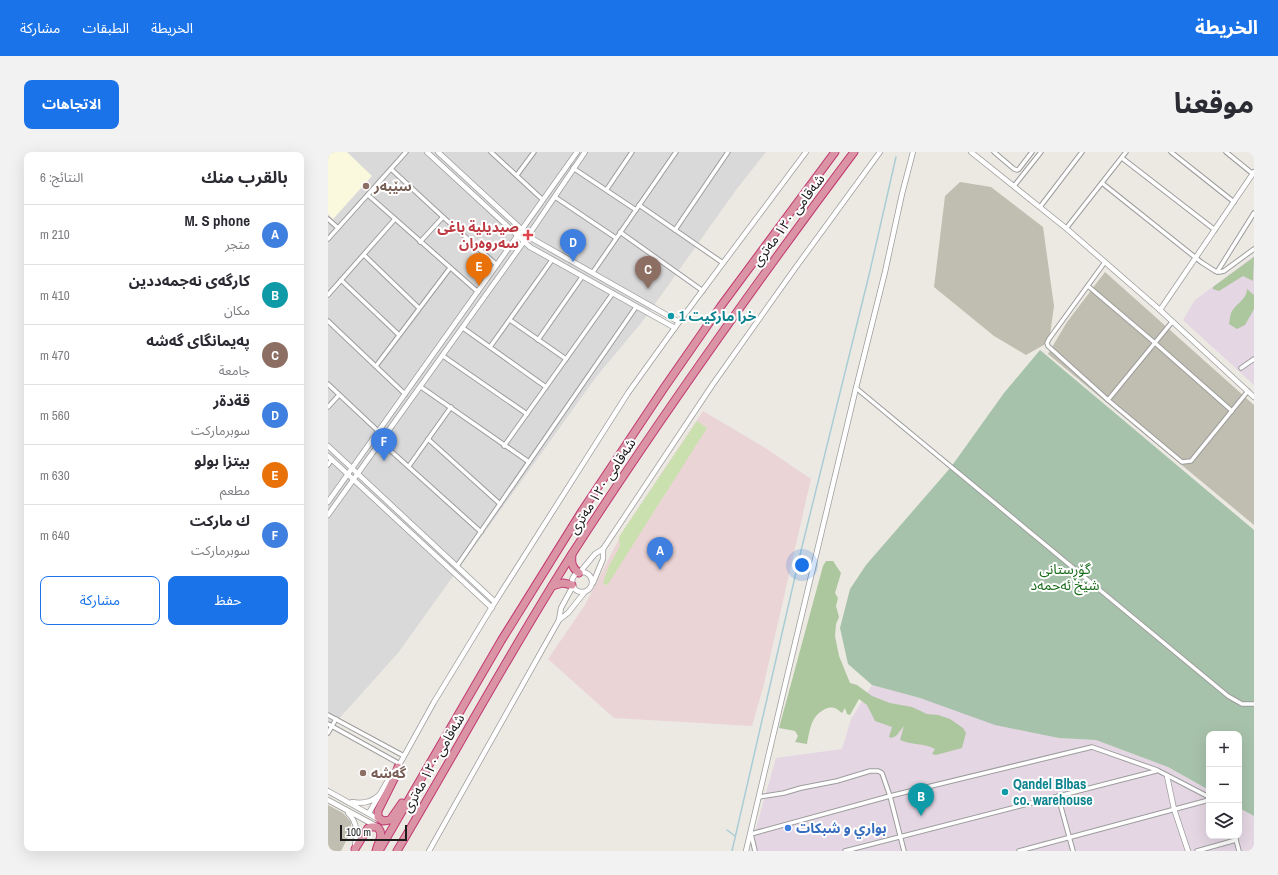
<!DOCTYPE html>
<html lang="ar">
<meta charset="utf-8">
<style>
body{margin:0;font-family:"Archivo Narrow","Noto Sans Arabic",sans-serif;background:#f2f2f3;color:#2b2b33;direction:rtl}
.controls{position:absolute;right:12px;bottom:12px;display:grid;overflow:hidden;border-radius:8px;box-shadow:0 4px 16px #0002}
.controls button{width:36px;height:36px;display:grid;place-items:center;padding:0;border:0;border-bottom:1px solid #e1e1e2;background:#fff;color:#2b2b33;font:20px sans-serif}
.scale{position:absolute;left:12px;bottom:10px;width:67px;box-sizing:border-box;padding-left:4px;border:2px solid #1c1c1c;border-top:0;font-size:11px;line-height:14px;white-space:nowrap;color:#1c1c1c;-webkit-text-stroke:3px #fff;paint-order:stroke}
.you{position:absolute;left:474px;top:413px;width:14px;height:14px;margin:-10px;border:3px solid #fff;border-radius:50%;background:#1a73e8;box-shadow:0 0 0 6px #1a73e833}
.badge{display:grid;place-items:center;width:26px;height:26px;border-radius:50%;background:#1a73e8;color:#fff;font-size:13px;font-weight:700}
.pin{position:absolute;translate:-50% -33px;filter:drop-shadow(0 1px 2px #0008)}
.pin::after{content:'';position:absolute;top:21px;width:14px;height:12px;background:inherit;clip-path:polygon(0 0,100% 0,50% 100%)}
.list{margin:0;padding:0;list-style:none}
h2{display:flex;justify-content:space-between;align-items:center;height:52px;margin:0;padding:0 16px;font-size:17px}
h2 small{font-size:13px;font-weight:400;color:#7c7c81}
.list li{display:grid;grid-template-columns:26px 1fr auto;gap:12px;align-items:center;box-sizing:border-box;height:60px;padding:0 16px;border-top:1px solid #e1e1e2}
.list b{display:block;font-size:15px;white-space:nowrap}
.list p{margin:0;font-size:13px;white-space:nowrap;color:#7c7c81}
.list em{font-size:13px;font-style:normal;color:#7c7c81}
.actions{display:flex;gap:8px;padding:12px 16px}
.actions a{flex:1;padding:9px 0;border:1px solid #1a73e8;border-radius:8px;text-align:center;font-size:14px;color:#1a73e8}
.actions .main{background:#1a73e8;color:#fff}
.icon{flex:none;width:22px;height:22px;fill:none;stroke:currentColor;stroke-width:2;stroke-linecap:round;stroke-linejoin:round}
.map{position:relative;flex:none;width:926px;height:699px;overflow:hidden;direction:ltr;border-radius:8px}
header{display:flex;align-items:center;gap:24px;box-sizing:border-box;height:56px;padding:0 20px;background:#1a73e8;color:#fff}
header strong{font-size:19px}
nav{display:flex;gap:22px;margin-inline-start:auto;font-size:14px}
.intro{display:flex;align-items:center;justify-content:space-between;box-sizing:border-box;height:96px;padding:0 24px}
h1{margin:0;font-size:28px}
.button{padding:10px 18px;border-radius:8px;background:#1a73e8;color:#fff;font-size:14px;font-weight:700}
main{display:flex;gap:24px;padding:0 24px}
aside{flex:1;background:#fff;border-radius:8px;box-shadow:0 4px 16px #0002}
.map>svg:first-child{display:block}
</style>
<header>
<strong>الخريطة</strong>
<nav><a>الخريطة</a><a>الطبقات</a><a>مشاركة</a></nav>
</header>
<div class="intro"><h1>موقعنا</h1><a class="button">الاتجاهات</a></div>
<main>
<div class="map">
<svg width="926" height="699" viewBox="0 0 926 699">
<rect width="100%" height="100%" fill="#ece9e3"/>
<polygon fill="#dad9d9" points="0,0 438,0 408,38 314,170 268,225 70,501 0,579"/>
<polygon fill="#ebd4d5" points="375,259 439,297 483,327 435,536 424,574 286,566 220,507 257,453 296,377"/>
<g fill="#e4d6e3">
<polygon points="926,104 926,233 855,168 867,148"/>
<polygon points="544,533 592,546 731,586 768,588 840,615 881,638 881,684 911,684 911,656 926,664 926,699 423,699 426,683 448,606 514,597 523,567"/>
</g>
<polygon fill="#faf9de" points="2,0 19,0 44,24 5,67 0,62 0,2"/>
<g fill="#bfbeb0">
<polygon points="632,30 663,35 715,75 726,154 721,190 698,203 666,184 606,135 617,44"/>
<polygon points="777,120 926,253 926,373 720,202 739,170"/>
<polygon points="0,653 15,661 23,670 23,679 13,699 0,699"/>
</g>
<polygon fill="#cae1af" points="369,269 379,276 280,432 278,433 275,431 280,416 292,394 291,385"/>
<g fill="#acc69d">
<polygon points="926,105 925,129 915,124 891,139 885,137 885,135"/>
<path d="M919,137L926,143V157L917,173L909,177L901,172C902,168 902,162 904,159C909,151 919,147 919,137Z"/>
<path d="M498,409H505L513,421L507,441L510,446L508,454L511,465L508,472L507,484L511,504L522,531L529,533L544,544L562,551L584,555L599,562L610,563L622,567L635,576L638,581L634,596L608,603L604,602L607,597C596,591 583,593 572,588L576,574L568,584L563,586L561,585L564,575L547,569L539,553L531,547L522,563L519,562L517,556L514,561C508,556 505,554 497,557C483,564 482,577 479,592L467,590L470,584L467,579L451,576L495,414Z"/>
</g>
<polygon fill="#a7c2aa" points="712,198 926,378 926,664 911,656 911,582 881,582 881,638 840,615 768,588 731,586 667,573 592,546 544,533 520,512 512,476 522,437 538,413 623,315 676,241"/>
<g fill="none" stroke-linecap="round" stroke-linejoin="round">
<g stroke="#a9cdd5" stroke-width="1.5">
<polyline points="399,678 407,684"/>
<polyline points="404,699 472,403 541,123 568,5"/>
</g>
<g stroke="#9d9d9d" stroke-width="5.5">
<g id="minor">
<polyline points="163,0 215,48"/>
<polyline points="666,0 686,17 689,18 691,17 704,0"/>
<polyline points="843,0 906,50"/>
<polyline points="898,0 925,22"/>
<polyline points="794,6 887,78"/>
<polyline points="245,16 308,58"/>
<polyline points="63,17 115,65 169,113"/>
<polyline points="189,23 206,0"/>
<polyline points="774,31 873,110 887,119 892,120 896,119 926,97"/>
<polyline points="686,34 713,0"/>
<polyline points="279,37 304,0"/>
<polyline points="40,43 150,140"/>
<polyline points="227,45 288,86"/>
<polyline points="311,53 395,111"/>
<polyline points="712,55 754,0"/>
<polyline points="0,67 10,76"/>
<polyline points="740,74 798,0"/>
<polyline points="347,78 400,0"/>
<polyline points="292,80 375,139"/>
<polyline points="0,87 78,0"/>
<polyline points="92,90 115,65"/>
<polyline points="36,103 91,156"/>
<polyline points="777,110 721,187 719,191 720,194 780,248 854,310 863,309 920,239"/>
<polyline points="265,120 348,0"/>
<polyline points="889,120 926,61"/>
<polyline points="13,128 71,183"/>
<polyline points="760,134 827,191 904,259"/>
<polyline points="0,143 67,67"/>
<polyline points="182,168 238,207"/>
<polyline points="0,169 77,242"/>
<polyline points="135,176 218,235"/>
<polyline points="210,188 254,125"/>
<polyline points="162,195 224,108"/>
<polyline points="115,204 199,262"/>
<polyline points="48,214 122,116"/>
<polyline points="913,216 926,207"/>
<polyline points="0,232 50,279"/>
<polyline points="93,235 201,310"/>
<polyline points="528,236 900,544 914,552 926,552"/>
<polyline points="780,248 844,170"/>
<polyline points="0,255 11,243"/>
<polyline points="100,287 172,352"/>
<polyline points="53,290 153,380"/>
<polyline points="176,294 285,141"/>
<polyline points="0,313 4,307"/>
<polyline points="81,314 123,255"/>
<polyline points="129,414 308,155"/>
<polyline points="0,563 76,604"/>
<polyline points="0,572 72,612"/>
<polyline points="0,581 8,567"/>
<polyline points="730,644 745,699"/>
<polyline points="431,645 456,641 473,636 509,629 542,619 550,619 554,621 562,644 576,699"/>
<polyline points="907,684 911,699"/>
<polyline points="427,699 423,682 562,644 764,595 829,618 881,645"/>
<polyline points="517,699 828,619"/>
<polyline points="691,699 881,648"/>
<polyline points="869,699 908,688"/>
</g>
</g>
<g stroke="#9d9d9d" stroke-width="6">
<g id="tertiary">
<polyline points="99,0 202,95 347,176"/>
<polyline points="110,0 203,86 351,170"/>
<polyline points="643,0 739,77 832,158 926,245"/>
<polyline points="832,158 926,20"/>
<polyline points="0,294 167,450"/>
<polyline points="0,304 164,456"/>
<polyline points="0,350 249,0"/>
<polyline points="0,363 200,84 257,0"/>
<circle cx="254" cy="430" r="10"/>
<polyline points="252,420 267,402 275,397 385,232 468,115 552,0"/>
<polyline points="265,431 275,407 275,397"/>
<polyline points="231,468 240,461 256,441"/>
<polyline points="839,624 846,657 860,699"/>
<polyline points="0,639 50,667"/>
<polyline points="0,648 48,674"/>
<path d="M24,650C34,652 42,651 50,644"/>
<path d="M20,661C30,671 29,681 27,694"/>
<polyline points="41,661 63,623 70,615 106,550 167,450 300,241 351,170 478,0"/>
<polyline points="101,699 231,468 233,456 245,434"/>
<polyline points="418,699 458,529 528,236 557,120 574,42 585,0"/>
</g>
</g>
<g stroke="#c13970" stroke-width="9">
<g id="motorway">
<path d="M244,402C243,411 244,416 251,421"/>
<polyline points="224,434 235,431 244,433"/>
<polyline points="70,615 67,625 50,659 50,665 55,669 62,668 74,651"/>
<path d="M27,697L40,676L43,675H49C57,682 50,690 48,699"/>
<polyline points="51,699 173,489 254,359 336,236 393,154 507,0"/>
<path d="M69,699C128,600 182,499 244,402C333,264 428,131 526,0"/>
</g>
</g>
<use href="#minor" stroke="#fff" stroke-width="3.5"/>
<use href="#tertiary" stroke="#fff" stroke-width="4.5"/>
<use href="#motorway" stroke="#da94a5" stroke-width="7"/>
</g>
<g fill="#8d6e63" stroke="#fff" stroke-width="1.5">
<circle cx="38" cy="34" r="4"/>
<circle cx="35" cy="621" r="4"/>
</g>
<path fill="#e0444e" stroke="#fff" stroke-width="1.5" d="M198 77h4v4h4v4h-4v4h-4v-4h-4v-4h4z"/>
<g fill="#0f9aa8" stroke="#fff" stroke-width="1.5">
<circle cx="343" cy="164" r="4"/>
<circle cx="677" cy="640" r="4"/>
</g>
<circle fill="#3f7fe0" stroke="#fff" stroke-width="1.5" cx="460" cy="676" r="4"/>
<g text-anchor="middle" stroke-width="4" stroke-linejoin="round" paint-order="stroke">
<g font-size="14" font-weight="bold" fill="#785e54" stroke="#fff" text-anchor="start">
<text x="46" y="39">سێبەر</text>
<text x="43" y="626">گەشە</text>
</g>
<g font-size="14" fill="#1c1c1c" stroke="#fff">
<text transform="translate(460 68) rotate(-53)" y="5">شەقامی ١٢٠ مەتری</text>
<text transform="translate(274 334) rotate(-57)" y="5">شەقامی ١٢٠ مەتری</text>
<text transform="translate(105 611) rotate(-60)" y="5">شەقامی ١٢٠ مەتری</text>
</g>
<g font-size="14" font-weight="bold" fill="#be3a42" stroke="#fff" text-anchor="end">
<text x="191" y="80">صيديلیة باغی<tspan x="191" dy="16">سەروەران</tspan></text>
</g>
<g font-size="14" font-weight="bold" fill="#0d838f" stroke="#fff" text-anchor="start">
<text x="351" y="169">خرا ماركيت 1</text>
<text x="685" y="637">Qandel Blbas<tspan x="685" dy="16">co. warehouse</tspan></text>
</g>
<g font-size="14" fill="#196c1a" stroke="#fff">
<text x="737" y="422">گۆڕستانی<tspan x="737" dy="16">شێخ ئەحمەد</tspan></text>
</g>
<g font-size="14" font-weight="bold" fill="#366cbe" stroke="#fff" text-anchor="start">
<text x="468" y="681">بواري و شبكات</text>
</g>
</g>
</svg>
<div class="controls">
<button>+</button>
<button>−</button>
<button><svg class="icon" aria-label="layers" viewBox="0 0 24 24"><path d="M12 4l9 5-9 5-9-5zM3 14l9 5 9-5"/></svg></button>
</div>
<div class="scale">100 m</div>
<div class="you"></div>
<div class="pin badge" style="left:332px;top:418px;background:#3f7fe0">A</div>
<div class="pin badge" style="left:593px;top:664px;background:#0f9aa8">B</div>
<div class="pin badge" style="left:320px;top:137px;background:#8d6e63">C</div>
<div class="pin badge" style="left:245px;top:110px;background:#3f7fe0">D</div>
<div class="pin badge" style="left:151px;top:134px;background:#e8710a">E</div>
<div class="pin badge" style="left:56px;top:309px;background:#3f7fe0">F</div>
</div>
<aside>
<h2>بالقرب منك<small>النتائج: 6</small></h2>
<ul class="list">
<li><span class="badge" style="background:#3f7fe0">A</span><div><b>M. S phone</b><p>متجر</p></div><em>210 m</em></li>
<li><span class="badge" style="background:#0f9aa8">B</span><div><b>کارگەی نەجمەددین</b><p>مكان</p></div><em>410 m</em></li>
<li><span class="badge" style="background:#8d6e63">C</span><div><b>پەیمانگای گەشە</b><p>جامعة</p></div><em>470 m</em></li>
<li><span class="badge" style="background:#3f7fe0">D</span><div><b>قةدةر</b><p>سوبرماركت</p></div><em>560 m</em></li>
<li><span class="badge" style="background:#e8710a">E</span><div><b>بيتزا بولو</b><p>مطعم</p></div><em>630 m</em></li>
<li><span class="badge" style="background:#3f7fe0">F</span><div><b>ك ماركت</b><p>سوبرماركت</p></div><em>640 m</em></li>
</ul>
<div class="actions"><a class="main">حفظ</a><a>مشاركة</a></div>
</aside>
</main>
